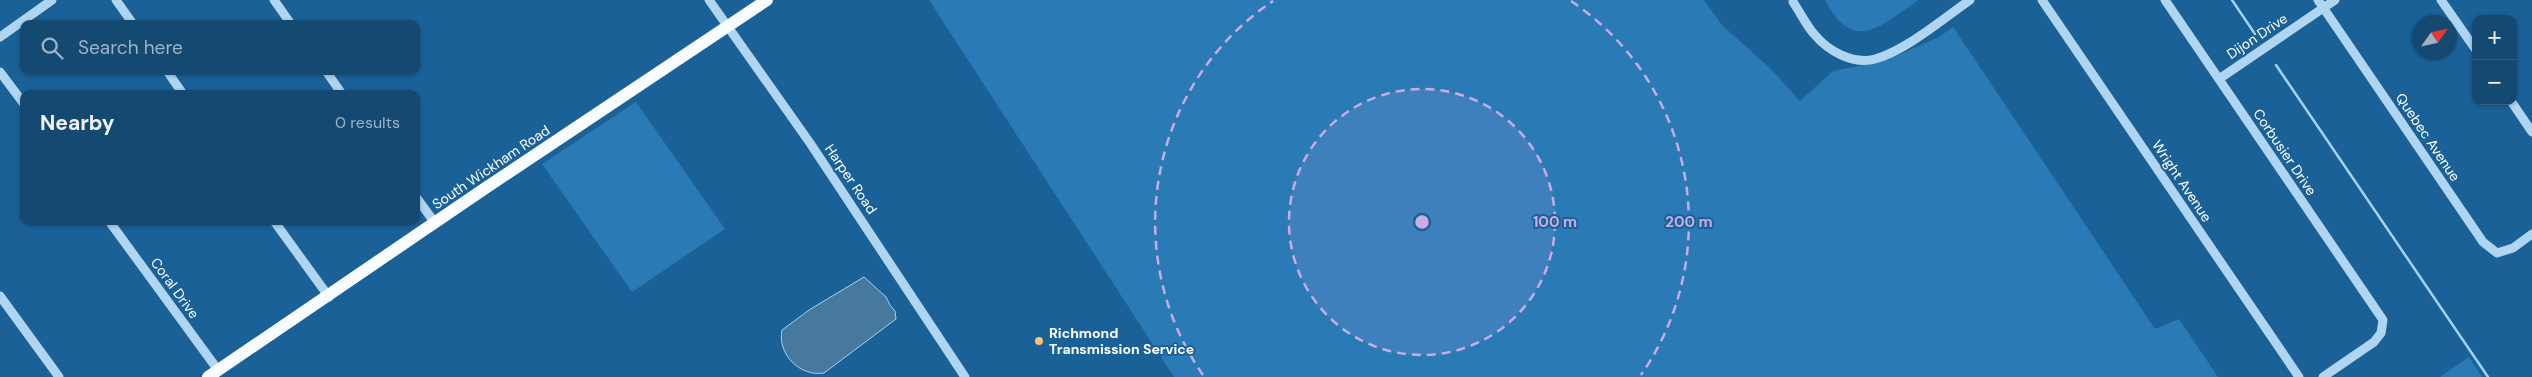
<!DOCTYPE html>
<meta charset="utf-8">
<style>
body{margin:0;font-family:"DM Sans",sans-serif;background:#21537a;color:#f1f3f6}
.controls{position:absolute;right:15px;top:15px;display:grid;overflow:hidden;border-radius:10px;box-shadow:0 1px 4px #0004}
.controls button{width:45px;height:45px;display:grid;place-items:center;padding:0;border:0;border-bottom:1px solid #336184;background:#144972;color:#f1f3f6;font:25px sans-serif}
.compass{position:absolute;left:2412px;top:15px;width:45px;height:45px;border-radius:50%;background:#144972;box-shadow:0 1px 4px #0004;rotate:56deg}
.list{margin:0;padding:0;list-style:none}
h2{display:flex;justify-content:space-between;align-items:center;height:65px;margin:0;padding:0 20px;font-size:21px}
h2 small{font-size:16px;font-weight:400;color:#9db2c4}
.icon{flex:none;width:28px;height:28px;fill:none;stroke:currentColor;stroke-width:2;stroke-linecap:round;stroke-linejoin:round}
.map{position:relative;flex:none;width:2532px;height:377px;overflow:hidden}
.search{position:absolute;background:#144972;box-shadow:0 1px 4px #0004;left:20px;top:20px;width:400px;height:55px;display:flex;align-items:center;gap:12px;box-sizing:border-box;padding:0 18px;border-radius:10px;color:#9db2c4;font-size:19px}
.panel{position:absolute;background:#144972;box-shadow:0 1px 4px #0004;left:20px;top:90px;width:400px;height:135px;border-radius:10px}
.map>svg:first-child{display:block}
</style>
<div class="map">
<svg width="2532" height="377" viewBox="0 0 2532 377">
<rect width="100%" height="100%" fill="#1a6198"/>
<g fill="#2a7ab5">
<polygon points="929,0 1704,0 1722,25 1772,70 1800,101 1833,71 1885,61 1939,37 1953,27 2155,329 2179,319 2218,377 1174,377"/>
<path d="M1825,0H1918C1880,27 1853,54 1825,0Z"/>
<polygon points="636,102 725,229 632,292 542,164"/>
<polygon points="2469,357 2482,377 2440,377"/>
</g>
<path fill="#47799f" stroke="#a2d2f3" d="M864,277L886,297L890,305L895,311L896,319L824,373C800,377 777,354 782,330L809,310Z"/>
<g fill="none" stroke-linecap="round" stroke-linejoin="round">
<g stroke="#a2d2f3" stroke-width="2.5">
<polyline points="2232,0 2255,34"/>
<polyline points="2276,65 2488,377"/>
</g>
<g stroke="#afd5f1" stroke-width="9">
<polyline points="116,0 133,24"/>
<polyline points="274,0 291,24"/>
<polyline points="709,0 810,143 965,377"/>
<polyline points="2042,0 2299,377"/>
<polyline points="2165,0 2383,320 2381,333 2374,342 2323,377"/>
<polyline points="2318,0 2483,242 2497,253 2513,248 2532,234"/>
<polyline points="2441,0 2476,50"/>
<path d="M1793,2C1800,12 1806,25 1814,34C1828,51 1853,65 1875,59C1905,51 1944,18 1970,0"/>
<polyline points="0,37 52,0"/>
<polyline points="167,71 183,94"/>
<polyline points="326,71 342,94"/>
<polyline points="0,72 24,104"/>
<polyline points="2219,79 2335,0"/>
<polyline points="2511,101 2532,132"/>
<polyline points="416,197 435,223"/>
<polyline points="109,221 218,370"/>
<polyline points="274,221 329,297"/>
<polyline points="0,296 59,377"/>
</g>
<polyline stroke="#f9fcff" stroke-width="12" points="208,377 484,189 767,0"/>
</g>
<circle cx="1422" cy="222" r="133" fill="#caabe5" fill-opacity=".12"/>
<g fill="none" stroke="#caabe5" stroke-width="2.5" stroke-dasharray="9 6">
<circle cx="1422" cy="222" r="133"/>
<path d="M1203 375A267 267 0 0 1 1273 1M1571 1A267 267 0 0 1 1641 375"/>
</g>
<circle fill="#ffc36f" stroke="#1a6198" stroke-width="2" cx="1039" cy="341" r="5"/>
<g text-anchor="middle" stroke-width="4" stroke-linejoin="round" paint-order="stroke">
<g font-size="14" fill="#fff" stroke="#1a6198">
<text transform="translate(2257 36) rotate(-34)" y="5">Dijon Drive</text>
<text transform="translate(2428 137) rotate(56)" y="5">Quebec Avenue</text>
<text transform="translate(2285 152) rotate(56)" y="5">Corbusier Drive</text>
<text transform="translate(491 167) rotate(-34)" y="5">South Wickham Road</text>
<text transform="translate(851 179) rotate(56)" y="5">Harper Road</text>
<text transform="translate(2182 181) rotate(56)" y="5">Wright Avenue</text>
<text transform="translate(175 288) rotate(54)" y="5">Coral Drive</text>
</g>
<g font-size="14" font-weight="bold" fill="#fff" stroke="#1a6198" text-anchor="start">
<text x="1049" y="338">Richmond<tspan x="1049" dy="16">Transmission Service</tspan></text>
</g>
</g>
<circle cx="1422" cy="222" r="8" fill="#caabe5" stroke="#1a6198" stroke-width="2.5"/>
<g font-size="15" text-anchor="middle" font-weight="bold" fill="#caabe5" stroke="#1a6198" stroke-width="4" stroke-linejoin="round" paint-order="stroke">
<text x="1555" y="227">100 m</text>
<text x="1689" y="227">200 m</text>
</g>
</svg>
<div class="controls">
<button>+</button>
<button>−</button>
</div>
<svg class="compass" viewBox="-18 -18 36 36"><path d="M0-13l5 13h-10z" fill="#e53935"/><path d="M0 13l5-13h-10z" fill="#9db2c4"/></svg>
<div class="search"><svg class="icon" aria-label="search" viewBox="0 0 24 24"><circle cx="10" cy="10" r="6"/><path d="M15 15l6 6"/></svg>Search here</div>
<section class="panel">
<h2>Nearby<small>0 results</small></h2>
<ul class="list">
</ul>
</section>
</div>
